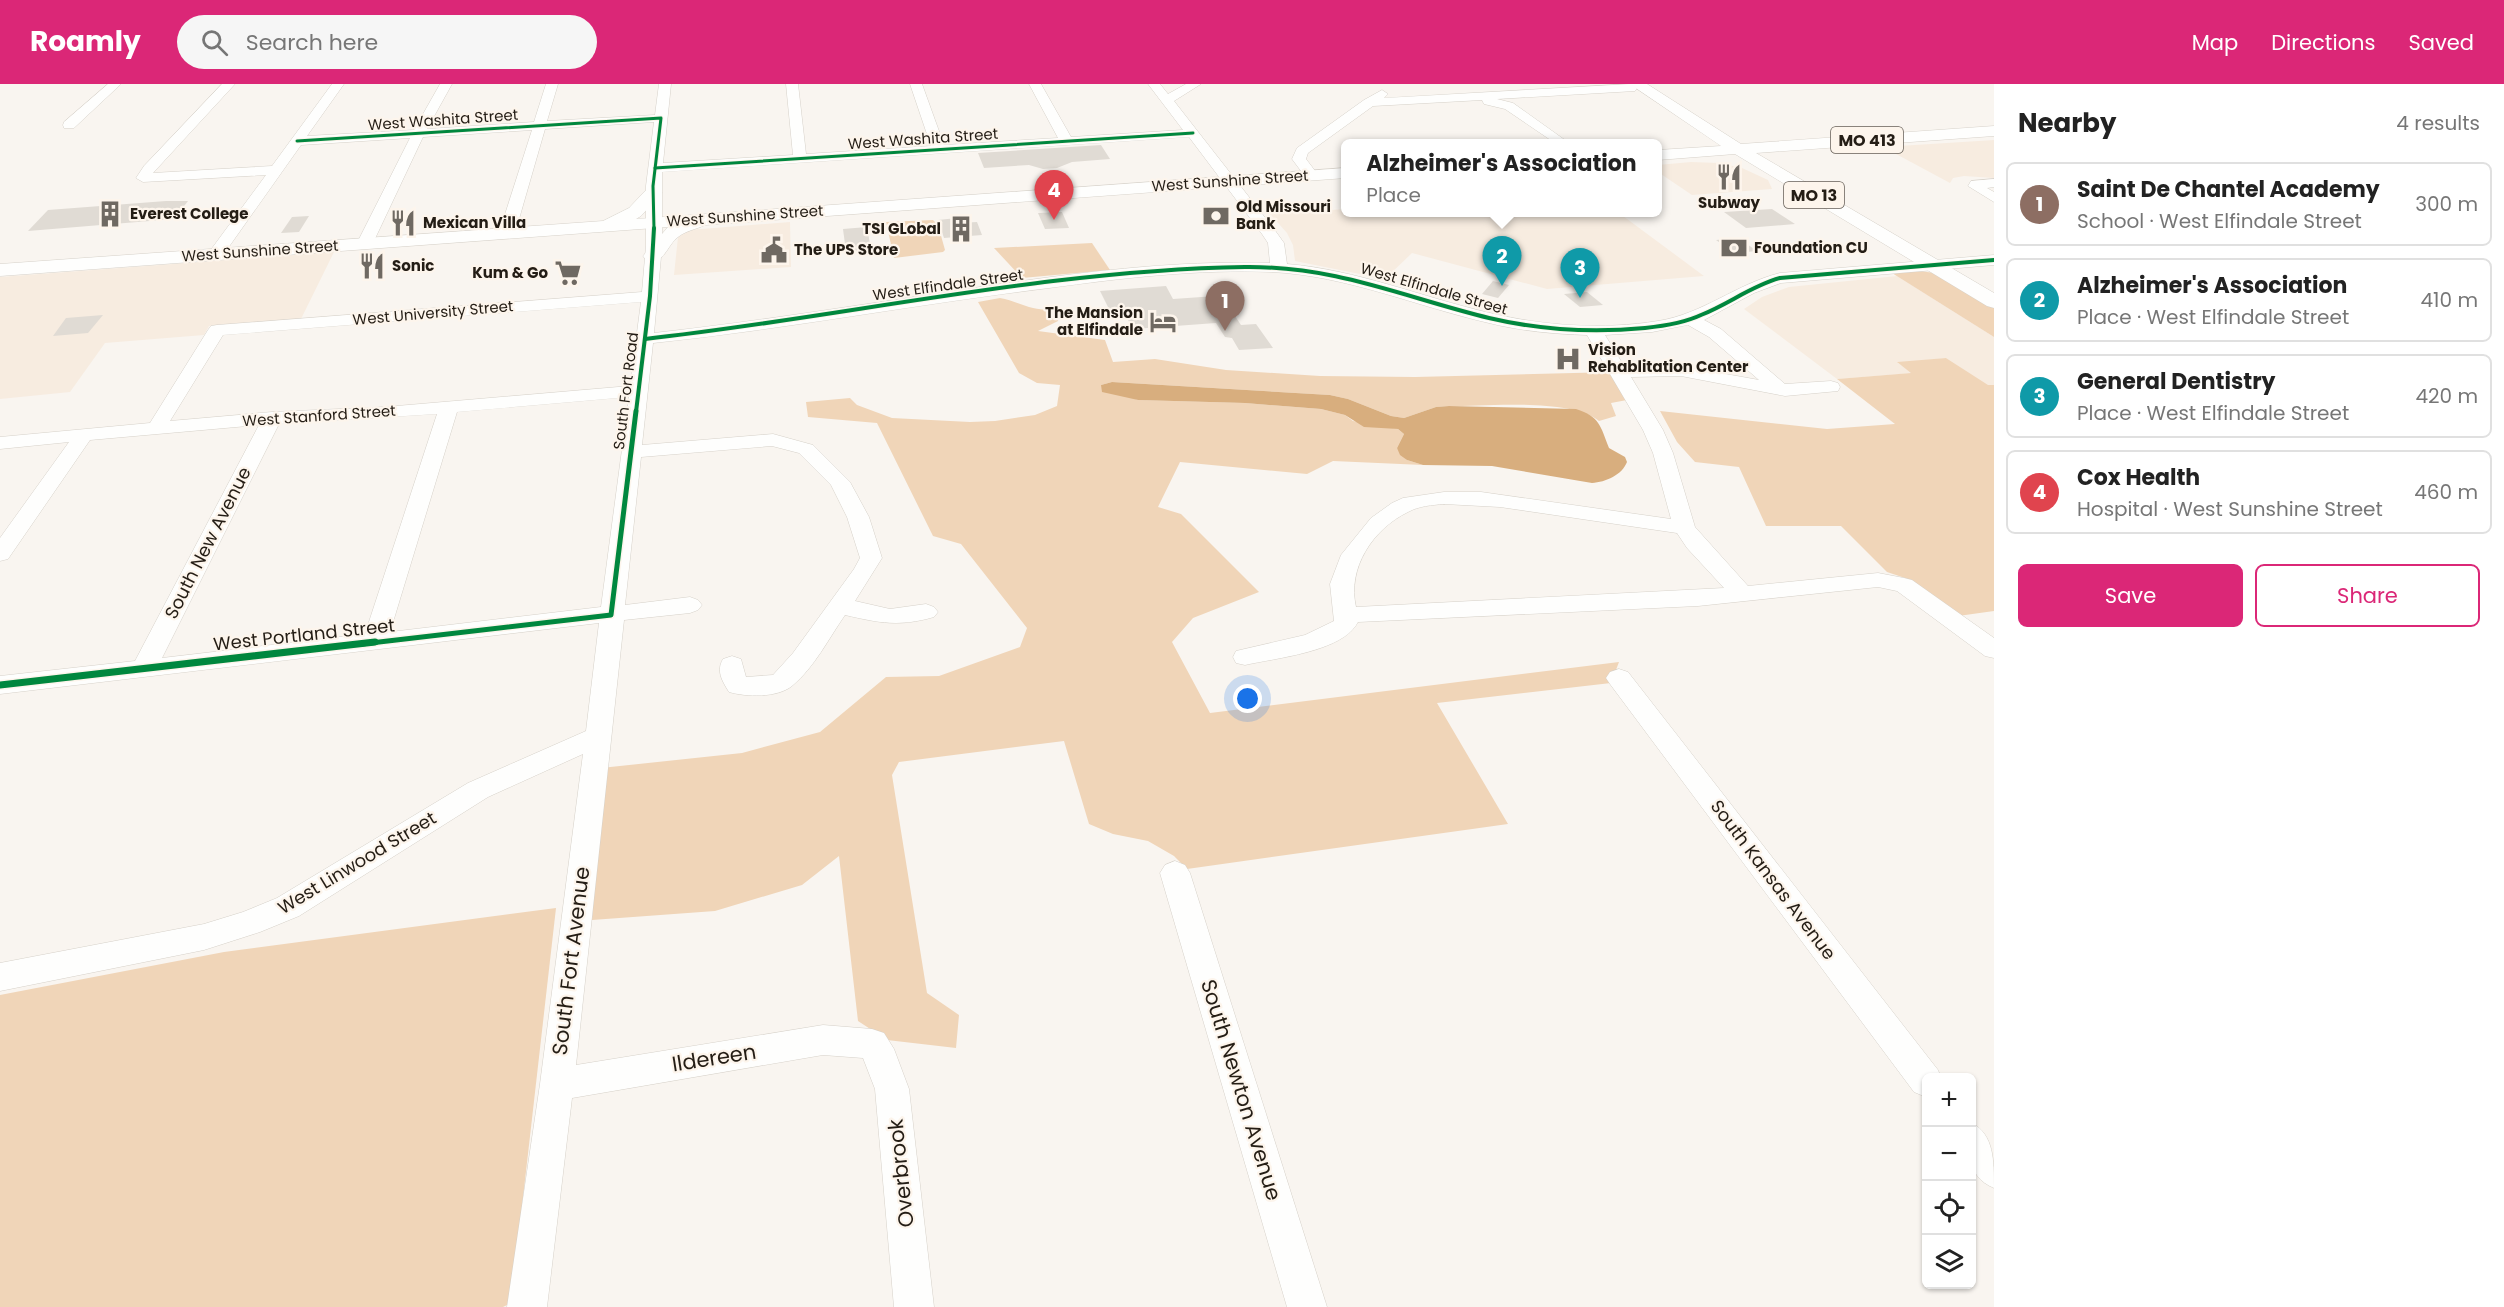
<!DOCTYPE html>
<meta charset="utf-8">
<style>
body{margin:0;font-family:Poppins,sans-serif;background:#f6f6f6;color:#222}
.controls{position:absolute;right:18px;bottom:18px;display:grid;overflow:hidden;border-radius:9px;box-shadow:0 2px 4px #0004}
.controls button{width:54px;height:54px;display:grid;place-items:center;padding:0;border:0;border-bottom:2px solid #e0e0e0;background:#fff;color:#222;font:30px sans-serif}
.you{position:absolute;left:1248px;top:615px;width:21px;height:21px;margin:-15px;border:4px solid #fff;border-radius:50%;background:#1a73e8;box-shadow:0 0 0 9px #1a73e833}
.badge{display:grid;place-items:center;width:39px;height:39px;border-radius:50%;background:#db2777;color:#fff;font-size:20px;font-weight:700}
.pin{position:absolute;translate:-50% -50px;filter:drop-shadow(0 2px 3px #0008)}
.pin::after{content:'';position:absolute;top:32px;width:21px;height:18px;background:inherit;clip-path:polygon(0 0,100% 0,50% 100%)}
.popup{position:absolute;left:1341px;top:55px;width:321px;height:78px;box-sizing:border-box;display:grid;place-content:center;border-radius:9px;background:#fff;filter:drop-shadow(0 2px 4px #0005);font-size:20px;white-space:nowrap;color:#767676}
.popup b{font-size:22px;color:#222}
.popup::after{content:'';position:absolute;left:50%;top:100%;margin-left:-12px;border:12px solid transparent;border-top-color:#fff}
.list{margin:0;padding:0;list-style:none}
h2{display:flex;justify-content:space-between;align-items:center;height:78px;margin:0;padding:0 24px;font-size:26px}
h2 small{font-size:20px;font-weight:400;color:#767676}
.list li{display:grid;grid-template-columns:39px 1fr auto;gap:18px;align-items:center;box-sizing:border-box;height:84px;margin:0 12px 12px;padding:0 12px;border:2px solid #e0e0e0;border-radius:9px}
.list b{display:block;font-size:22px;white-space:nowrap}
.list p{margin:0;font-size:20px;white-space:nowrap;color:#767676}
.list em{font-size:20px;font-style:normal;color:#767676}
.actions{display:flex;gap:12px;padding:18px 24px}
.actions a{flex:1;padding:14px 0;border:2px solid #db2777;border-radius:9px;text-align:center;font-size:21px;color:#db2777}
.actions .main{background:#db2777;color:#fff}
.icon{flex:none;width:33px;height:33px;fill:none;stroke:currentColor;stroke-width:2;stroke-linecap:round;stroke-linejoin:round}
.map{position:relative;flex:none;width:1994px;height:1223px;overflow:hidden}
header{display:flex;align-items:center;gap:36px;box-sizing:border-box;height:84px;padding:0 30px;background:#db2777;color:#fff}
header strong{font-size:28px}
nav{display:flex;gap:33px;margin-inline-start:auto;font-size:21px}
.search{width:420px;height:54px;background:#f6f6f6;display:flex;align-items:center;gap:15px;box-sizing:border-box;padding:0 21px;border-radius:33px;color:#767676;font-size:22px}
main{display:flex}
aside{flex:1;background:#fff}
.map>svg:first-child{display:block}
</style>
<header>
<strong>Roamly</strong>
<div class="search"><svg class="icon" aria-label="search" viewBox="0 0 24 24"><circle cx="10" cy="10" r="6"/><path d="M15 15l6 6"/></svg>Search here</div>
<nav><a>Map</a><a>Directions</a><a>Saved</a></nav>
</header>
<main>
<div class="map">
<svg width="1994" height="1223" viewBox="0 0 1994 1223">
<rect width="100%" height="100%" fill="#f9f5f0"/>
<g fill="#f7ece0">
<polygon points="1994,56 1994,94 1964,92 1953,94 1950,99 1883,63"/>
<polygon points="1691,78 1719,79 1742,84 1768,96 1772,105 1692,111 1658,88 1658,81"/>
<polygon points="1346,125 1346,128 1619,129 1704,192 1547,205 1412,169 1385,195 1295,177 1293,161 1287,149 1270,130"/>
<polygon points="790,138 791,183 674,191 678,153 689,146"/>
<polygon points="334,168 301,235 209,242 204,251 105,259 70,308 0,315 0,193"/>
<polygon points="1897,192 1994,253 1994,301 1988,302 1946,274 1898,279 1913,289 1837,295 1744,225 1762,213 1789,203"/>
</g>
<g fill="#f0d5b8">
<polygon points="933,136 938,141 945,166 943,168 894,174 886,138"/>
<polygon points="1092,159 1110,186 1022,194 994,164"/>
<polygon points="1919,187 1935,189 1994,223 1994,253 1892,189"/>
<path d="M1000,214C1011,216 1019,220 1029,223C1040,226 1049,225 1059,230L1058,237L1038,247L1105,256L1113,278L1155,275L1226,286L1320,292L1415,293L1613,288L1627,316L1611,319L1616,332L1599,337C1570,314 1488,322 1449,322L1436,323L1404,334L1391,332L1348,315L1330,311L1112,298L1101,301L1138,316L1245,319L1321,325L1345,331L1353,337L1398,345L1404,350L1397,364L1407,376L1423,381L1333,377L1307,390L1180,378L1158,423L1181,430L1259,508L1193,534L1172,558L1210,629L1619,578L1611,599L1437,619L1508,740L1187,785L1174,772L1148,757L1113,750L1089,740L1064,657L899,678L892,691L927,909L959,931L956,964L887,956L858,937L839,772L802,801L715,827L592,836L601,684L742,669L820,648L886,593L939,592L1020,563L1027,544L961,460L933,452L877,339L808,333L806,318L850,314L857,321L892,334L970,338L995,337L1035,331L1057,322L1060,301L1037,299L1019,289L978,218Z"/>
<polygon points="1946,274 1988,301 1994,301 1994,527 1958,532 1905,494 1887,488 1841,442 1766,442 1739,383 1695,378 1677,358 1660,327 1827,345 1895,340 1837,295 1911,289 1897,278"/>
<polygon points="556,824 511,1219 503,1223 0,1223 0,911 224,868"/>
</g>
<path fill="#d8ae7e" d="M1112,298L1330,311L1348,315L1391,332L1404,334L1436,323L1449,322L1576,325C1600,333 1600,341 1609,364L1625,373L1627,378C1622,391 1606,398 1592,399L1492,382L1423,381L1407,376L1400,371L1397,364L1404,350L1398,345L1364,343L1345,331L1321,325L1245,319L1138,316L1102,308L1101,301Z"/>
<g fill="#e0dbd4">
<polygon points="1101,61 1110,75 1072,78 1057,84 1043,85 1029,81 984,84 978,69"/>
<polygon points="166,117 188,117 174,135 28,147 48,126"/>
<polygon points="1772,125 1795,140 1746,144 1724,128"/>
<polygon points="1062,128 1069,144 1045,145 1038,129"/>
<polygon points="309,132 299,148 281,149 292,133"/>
<polygon points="957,134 959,139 977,138 982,151 944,154 938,136"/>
<polygon points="867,143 871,166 846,168 843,145"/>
<polygon points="1738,154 1757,167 1735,169 1716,156"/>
<polygon points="1493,197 1509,201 1498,214 1482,210"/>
<polygon points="1166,202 1173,215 1216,212 1227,230 1233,229 1241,241 1256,240 1273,264 1239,266 1232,254 1225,253 1216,239 1134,245 1125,232 1113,233 1100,207"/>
<polygon points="1587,208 1603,221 1580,223 1564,210"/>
<polygon points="103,231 88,249 53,252 66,234"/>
</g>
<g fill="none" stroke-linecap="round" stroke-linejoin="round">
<g stroke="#d6d1c9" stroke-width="1">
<g id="minor">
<polygon points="108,0 121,0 74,44 64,44 63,41 64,38"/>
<path d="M222,0H235L153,89L272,82L332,0H344L307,52L414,46L440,0H452L427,45L534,38L546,0H558L547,37L655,31L659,0H671L663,79L793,71L786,0H798L806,70L931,62L910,0H922L944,61L1058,54L1029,0H1041L1071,53L1183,46L1148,0H1160L1168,10L1186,0H1201L1174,17L1274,145L1284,159L1287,180C1358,186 1421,213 1490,229C1544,242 1603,246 1658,237C1703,230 1736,200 1780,189L1994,171V181L1781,199L1754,209L1704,236L1721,245L1785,300L1831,297L1838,299L1840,303L1838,307L1785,312L1681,292L1631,293L1663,346L1673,369L1695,443L1748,502L1878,489L1904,494L1912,496L1994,554V574L1985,572L1897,507L1878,503L1698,522L1358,538C1343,568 1275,574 1245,581L1236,579L1233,573L1236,567L1305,551L1334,537L1330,500L1341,471L1371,434L1392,419L1403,414L1444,408H1481L1671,435L1653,369L1643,346L1587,251C1554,250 1521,247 1489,239C1415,222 1348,192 1272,188C1198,185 1122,194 1049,204C917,220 786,245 653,259L642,361L773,350L813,361L850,398L869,433L882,474L855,517L890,525L926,520L934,523L938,528L934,533C899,543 880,539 845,531C829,554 814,584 792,602C777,614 746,613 729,608C722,597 716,587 723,575L732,572L741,575L746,593L773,591L793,569L854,485L860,474L847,433L831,401L799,369L772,362L641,373L625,521L690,513L698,516L702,521L698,526L690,529L624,536L576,981L823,941L872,945L884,949L894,965L909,1005L934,1223H894L875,1005L863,974L823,971L572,1014L547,1223H507L540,1000L583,670L488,713L299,832L260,848L204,866L0,907V879L204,840L243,828L277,814L468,699L586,647L599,539L0,610V592L135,577L259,341L90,356L8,475L0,477V454L69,358L0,365V353L150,339L208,246L211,242L217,241L642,208L646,162V102L654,38L545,45L515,149L507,154L499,149L532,46L423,53L373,159L365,164L357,159L410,54L301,61L221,174H209L207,171L266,91L143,98L136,94L144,82ZM1189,53L1262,150L1268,159L1270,179C1174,176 1075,189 980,203C871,219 763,237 654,249L662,162V88ZM641,218L630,302L385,323L272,328L170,337L223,251ZM1688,241L1709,253L1759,296L1681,282H1624L1605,251L1652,248ZM629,313L601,523L390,548L457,328ZM437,330L365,550L162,574L279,340ZM1444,420L1500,423L1677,449L1687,464L1724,504L1356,523C1347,484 1373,445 1408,428C1419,422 1432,421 1444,420Z"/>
<polygon points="1631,0 1637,4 1635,7 1497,15 1513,19 1569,59 1555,59 1505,25 1484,20 1482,16 1373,22 1308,69 1306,75 1319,92 1317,95 1307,95 1292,75 1297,64 1364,16 1382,6 1388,10 1384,14"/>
<polygon points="1994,95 1994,103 1987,104 1994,108 1994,118 1968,102 1971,97"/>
<polygon points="1619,585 1628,588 1938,986 1941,994 1926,994 1926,1013 1914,1008 1610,600 1606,594 1610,588"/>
<polygon points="1175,777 1185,781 1190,789 1327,1223 1287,1223 1160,789 1165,781"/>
<path d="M1972,1039C1994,1051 1994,1076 1994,1104C1965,1092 1969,1066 1972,1039Z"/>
</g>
</g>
<g stroke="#d6d1c9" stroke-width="1">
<g id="major">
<polygon points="1630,0 1647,0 1741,60 1994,42 1994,52 1756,69 1994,209 1994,224 1987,222 1735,70 1658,76 1658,66 1721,62"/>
<path d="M1346,84V94L705,141C697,145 685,147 678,153C666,162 665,181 646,176L643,172L668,143L0,192V180L603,137L629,124L647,105H659L662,109L641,132L636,135Z"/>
</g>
</g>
<use href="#minor" fill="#fefefd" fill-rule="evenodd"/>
<use href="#major" fill="#fefefd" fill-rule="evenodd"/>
<g stroke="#fdf5ec" stroke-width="5">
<g id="cycleway-far3">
<polyline points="297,57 661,34 653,102 654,145"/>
<polyline points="655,84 1193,49"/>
</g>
</g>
<g stroke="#fdf5ec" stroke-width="6">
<g id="cycleway-far2">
<path d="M645,255C845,233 1044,186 1245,183C1337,182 1403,213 1489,234C1540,246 1593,249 1645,244C1664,242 1684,239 1701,231C1729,220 1751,202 1780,194L1994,176"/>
<polyline points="636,328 650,212 654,144"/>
</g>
</g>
<g stroke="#fdf5ec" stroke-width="8">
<polyline id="cycleway-far1" points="362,560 611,531 636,327"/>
</g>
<g stroke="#fdf5ec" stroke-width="10">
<polyline id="cycleway" points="0,601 375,558"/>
</g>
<use href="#cycleway-far3" stroke="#00873e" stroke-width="3"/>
<use href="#cycleway-far2" stroke="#00873e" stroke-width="4"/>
<use href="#cycleway-far1" stroke="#00873e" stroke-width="5"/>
<use href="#cycleway" stroke="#00873e" stroke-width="7"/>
</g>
<defs>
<g id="restaurant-bare" transform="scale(2.07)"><path d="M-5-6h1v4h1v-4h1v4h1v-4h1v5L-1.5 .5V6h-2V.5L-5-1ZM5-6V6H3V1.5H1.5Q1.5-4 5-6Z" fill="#6f6962" stroke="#fdf5ec" stroke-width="2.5" paint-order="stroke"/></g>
<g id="building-bare" transform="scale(2.07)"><path d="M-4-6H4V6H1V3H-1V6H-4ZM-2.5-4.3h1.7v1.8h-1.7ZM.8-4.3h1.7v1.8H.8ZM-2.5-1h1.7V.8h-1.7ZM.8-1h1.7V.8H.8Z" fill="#6f6962" stroke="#fdf5ec" stroke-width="2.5" paint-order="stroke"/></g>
<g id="bank-bare" transform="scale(2.07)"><path d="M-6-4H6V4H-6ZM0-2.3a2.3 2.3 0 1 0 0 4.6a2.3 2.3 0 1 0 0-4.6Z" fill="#6f6962" stroke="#fdf5ec" stroke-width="2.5" paint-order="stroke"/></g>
<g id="civic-bare" transform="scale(2.07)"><path d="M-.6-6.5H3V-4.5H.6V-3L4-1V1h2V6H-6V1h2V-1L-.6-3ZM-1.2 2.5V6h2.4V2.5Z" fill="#6f6962" stroke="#fdf5ec" stroke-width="2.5" paint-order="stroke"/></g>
<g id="supermarket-bare" transform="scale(2.07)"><path d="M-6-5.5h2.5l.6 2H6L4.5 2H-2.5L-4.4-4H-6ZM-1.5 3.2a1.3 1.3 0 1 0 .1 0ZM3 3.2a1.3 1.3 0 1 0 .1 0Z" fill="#6f6962" stroke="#fdf5ec" stroke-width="2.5" paint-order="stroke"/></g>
<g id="hotel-bare" transform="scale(2.07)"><path d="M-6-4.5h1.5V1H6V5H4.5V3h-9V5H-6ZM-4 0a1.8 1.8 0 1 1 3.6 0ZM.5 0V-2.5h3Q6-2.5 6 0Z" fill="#6f6962" stroke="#fdf5ec" stroke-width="2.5" paint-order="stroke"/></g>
<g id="hospital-bare" transform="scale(2.07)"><path d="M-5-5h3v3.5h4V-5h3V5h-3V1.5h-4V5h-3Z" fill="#6f6962" stroke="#fdf5ec" stroke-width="2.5" paint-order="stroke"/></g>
</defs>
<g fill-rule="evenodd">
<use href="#restaurant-bare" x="1729" y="93"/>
<use href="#building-bare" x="110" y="130"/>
<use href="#bank-bare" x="1216" y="132"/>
<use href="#restaurant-bare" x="403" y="139"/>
<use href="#building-bare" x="961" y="145"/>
<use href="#bank-bare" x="1734" y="164"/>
<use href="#civic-bare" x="774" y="166"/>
<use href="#restaurant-bare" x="372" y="182"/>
<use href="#supermarket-bare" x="568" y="189"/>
<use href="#hotel-bare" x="1163" y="238"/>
<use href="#hospital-bare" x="1568" y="275"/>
</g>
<g text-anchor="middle" stroke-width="4.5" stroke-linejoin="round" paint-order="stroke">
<g font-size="15" fill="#241d15" stroke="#fdf5ec">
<text transform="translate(443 36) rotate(-4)" y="5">West Washita Street</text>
<text transform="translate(923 55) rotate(-4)" y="5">West Washita Street</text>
<text transform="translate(1230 97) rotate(-4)" y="5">West Sunshine Street</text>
<text transform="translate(745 132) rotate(-4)" y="5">West Sunshine Street</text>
<text transform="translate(260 167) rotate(-4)" y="5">West Sunshine Street</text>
<text transform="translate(948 201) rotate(-8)" y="5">West Elfindale Street</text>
<text transform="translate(1434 205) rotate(16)" y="5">West Elfindale Street</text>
<text transform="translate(433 229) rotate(-5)" y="5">West University Street</text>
<text transform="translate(626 307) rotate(-83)" y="5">South Fort Road</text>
<text transform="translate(319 332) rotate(-4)" y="5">West Stanford Street</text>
</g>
<g font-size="15" font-weight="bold" fill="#241d15" stroke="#fdf5ec" text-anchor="start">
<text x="1729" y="124" text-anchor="middle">Subway</text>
<text x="1236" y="128">Old Missouri<tspan x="1236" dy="17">Bank</tspan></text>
<text x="130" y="135">Everest College</text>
<text x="423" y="144">Mexican Villa</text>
<text x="941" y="150" text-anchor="end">TSI GLobal</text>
<text x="1754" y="169">Foundation CU</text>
<text x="794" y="171">The UPS Store</text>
<text x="392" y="187">Sonic</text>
<text x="548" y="194" text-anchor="end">Kum &amp; Go</text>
<text x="1143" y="234" text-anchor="end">The Mansion<tspan x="1143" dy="17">at Elfindale</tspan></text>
<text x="1588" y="271">Vision<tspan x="1588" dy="17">Rehablitation Center</tspan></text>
</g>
<g fill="#fdf5ec" stroke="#655e56" stroke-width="1.5">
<rect x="1831" y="43" width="72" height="26" rx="4.5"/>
<rect x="1784" y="98" width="60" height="26" rx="4.5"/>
</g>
<g font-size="16" font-weight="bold" fill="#241d15">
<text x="1867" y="62">MO 413</text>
<text x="1814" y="117">MO 13</text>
</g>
<g font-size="18" fill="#241d15" stroke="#fdf5ec">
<text transform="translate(208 459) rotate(-63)" y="6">South New Avenue</text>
<text transform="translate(304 551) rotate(-6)" y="6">West Portland Street</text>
<text transform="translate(357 779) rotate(-31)" y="6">West Linwood Street</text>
<text transform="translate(1773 796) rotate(53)" y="6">South Kansas Avenue</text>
</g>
<g font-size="21" fill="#241d15" stroke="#fdf5ec">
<text transform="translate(571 877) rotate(-83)" y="7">South Fort Avenue</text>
<text transform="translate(714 974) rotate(-9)" y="7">Ildereen</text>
<text transform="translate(1241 1006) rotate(73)" y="7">South Newton Avenue</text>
<text transform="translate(901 1089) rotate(-96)" y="7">Overbrook</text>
</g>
</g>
</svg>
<div class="controls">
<button>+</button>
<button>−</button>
<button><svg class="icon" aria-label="locate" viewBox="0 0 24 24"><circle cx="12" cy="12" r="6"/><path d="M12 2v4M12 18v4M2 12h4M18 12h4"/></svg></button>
<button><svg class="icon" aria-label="layers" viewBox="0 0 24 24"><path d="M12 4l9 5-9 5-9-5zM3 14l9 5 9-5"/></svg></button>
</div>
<div class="you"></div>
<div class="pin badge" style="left:1225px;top:247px;background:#8d6e63">1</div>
<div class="pin badge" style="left:1502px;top:202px;background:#0f9aa8">2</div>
<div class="popup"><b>Alzheimer's Association</b>Place</div>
<div class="pin badge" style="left:1580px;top:214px;background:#0f9aa8">3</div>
<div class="pin badge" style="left:1054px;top:136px;background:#e0444e">4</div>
</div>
<aside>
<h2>Nearby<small>4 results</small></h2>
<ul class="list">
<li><span class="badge" style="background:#8d6e63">1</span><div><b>Saint De Chantel Academy</b><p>School · West Elfindale Street</p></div><em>300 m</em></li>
<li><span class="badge" style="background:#0f9aa8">2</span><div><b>Alzheimer's Association</b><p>Place · West Elfindale Street</p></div><em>410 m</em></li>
<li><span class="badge" style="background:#0f9aa8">3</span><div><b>General Dentistry</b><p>Place · West Elfindale Street</p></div><em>420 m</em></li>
<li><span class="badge" style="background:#e0444e">4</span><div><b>Cox Health</b><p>Hospital · West Sunshine Street</p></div><em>460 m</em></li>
</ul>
<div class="actions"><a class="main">Save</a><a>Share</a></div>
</aside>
</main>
